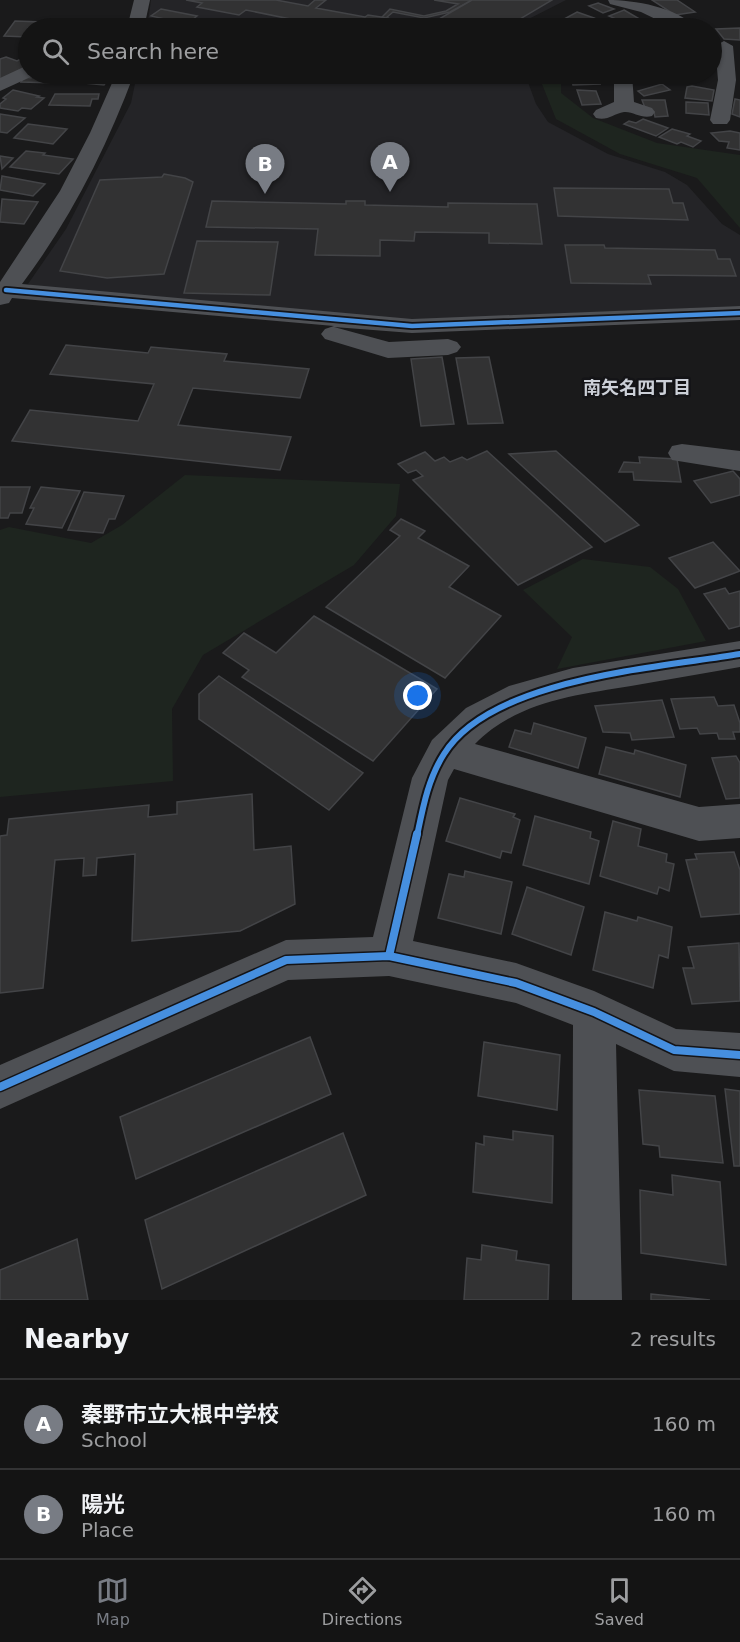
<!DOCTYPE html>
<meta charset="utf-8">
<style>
body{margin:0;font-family:"DejaVu Sans","Noto Sans JP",sans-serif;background:#212122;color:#f1f3f6}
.you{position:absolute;left:418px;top:696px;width:21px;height:21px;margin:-15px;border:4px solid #fff;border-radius:50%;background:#1a73e8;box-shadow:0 0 0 9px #1a73e833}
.badge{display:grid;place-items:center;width:39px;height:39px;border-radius:50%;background:#787c84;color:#fff;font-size:20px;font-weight:700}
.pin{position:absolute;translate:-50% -50px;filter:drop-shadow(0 2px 3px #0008)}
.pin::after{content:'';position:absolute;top:32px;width:21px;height:18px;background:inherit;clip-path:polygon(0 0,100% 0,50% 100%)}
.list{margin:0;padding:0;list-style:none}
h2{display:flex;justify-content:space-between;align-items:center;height:78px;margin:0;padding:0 24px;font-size:26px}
h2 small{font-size:20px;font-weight:400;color:#9d9ea0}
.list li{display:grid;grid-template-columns:39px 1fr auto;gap:18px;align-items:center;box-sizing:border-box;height:90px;padding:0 24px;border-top:2px solid #333334}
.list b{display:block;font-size:22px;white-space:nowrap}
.list p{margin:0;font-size:20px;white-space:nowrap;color:#9d9ea0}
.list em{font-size:20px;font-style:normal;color:#9d9ea0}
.icon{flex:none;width:33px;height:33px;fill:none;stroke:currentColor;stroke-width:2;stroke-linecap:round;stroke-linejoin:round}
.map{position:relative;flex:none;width:740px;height:1300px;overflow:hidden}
.search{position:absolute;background:#141414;box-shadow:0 2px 4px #0004;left:18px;right:18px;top:18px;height:66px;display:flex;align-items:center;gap:15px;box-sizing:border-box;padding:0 21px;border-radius:33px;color:#9d9ea0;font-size:22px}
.sheet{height:258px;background:#141414}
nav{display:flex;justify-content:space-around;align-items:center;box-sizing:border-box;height:84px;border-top:2px solid #333334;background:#141414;font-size:16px;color:#9d9ea0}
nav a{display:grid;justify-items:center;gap:3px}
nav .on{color:#787c84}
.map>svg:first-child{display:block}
</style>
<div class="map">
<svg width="740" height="1300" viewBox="0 0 740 1300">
<rect width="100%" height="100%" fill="#1a1a1b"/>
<g fill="#242427">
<polygon points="151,0 566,0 511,28 147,28"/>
<polygon points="137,74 525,74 536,104 548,122 608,154 665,172 687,185 722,224 740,235 740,306 411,320 43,289 28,284 66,229 131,103"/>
</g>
<g fill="#1e251f">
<polygon points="538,74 561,74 561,93 593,118 657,143 740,155 740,228 697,178 620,154 556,119"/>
<polygon points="185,475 400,484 396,516 354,565 203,655 172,709 173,781 0,797 0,530 9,527 91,543 122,525"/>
<polygon points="583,559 650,567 678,589 706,641 557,669 572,637 523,590"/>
</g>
<g fill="#323233" stroke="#434447" stroke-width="1.5">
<polygon points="186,0 276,0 308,6 315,0 326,0 316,8 365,17 368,15 388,18 385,21 422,28 336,28 302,22 296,27 283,24 290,19 246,10 239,15 197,7 202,3"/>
<polygon points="434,0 472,0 450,12 424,18 393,12 386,18 382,17 390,9 424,16 446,11 458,4"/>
<polygon points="472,0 552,0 505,28 470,28 439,19"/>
<polygon points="652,0 677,0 695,12 675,15"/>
<polygon points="598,3 614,9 603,13 589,6"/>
<polygon points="161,9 197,16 187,24 151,16"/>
<polygon points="624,10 638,18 625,23 609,16"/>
<polygon points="577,12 594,18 583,25 566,21 570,19 566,18"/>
<polygon points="53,19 107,22 102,28 46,28"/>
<polygon points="609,20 619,24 597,28 588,24"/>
<polygon points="15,21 43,22 39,28 28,28 28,37 4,36"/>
<polygon points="557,21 568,25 574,28 544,27"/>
<polygon points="740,28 740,40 724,39 716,29"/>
<polygon points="6,57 17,61 25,57 28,58 28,69 3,81 0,79 0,59"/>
<polygon points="53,74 109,74 111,75 104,85 62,81 67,75"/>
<polygon points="632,74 655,74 660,78 633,83 627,78 635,77"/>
<polygon points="660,74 691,74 692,77 667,78"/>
<polygon points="33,75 61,76 57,83 21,82 24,77 31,78"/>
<polygon points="571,76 597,76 600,84 573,85"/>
<polygon points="662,84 670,90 644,96 638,91"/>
<polygon points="692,86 714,90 712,101 685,98 687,87"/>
<polygon points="13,90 39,96 37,97 44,98 31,109 22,108 18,111 0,108 0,104 6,99 3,98"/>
<polygon points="577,90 596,91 601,104 582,105"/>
<polygon points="55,94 99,94 98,99 92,99 90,106 49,105"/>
<polygon points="735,99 740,100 740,117 732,114"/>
<polygon points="642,100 665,100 668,116 655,117 654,112 647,113"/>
<polygon points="686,102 708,103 709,115 686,113"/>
<polygon points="0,114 25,118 7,133 0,132"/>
<polygon points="643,119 668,128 656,136 624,124 629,121 636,123"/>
<polygon points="28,124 67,129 53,144 14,138"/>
<polygon points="672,129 690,134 687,136 701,141 693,147 681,142 677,144 659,137"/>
<polygon points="730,131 740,133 740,150 727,148 729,142 719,141 711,133"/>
<polygon points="26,151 45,153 43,155 73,159 59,174 10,167"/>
<polygon points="0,156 13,158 2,169"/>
<polygon points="164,174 185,178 193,182 164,274 107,278 60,271 100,180 162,177"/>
<polygon points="2,176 45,184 33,196 0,190"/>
<polygon points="554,188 669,189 673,203 683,203 688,220 558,216"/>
<polygon points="2,199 38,202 24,224 0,222"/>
<polygon points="212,201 346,204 346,201 365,201 365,205 448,207 448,203 537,204 542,244 489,243 489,233 415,232 414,241 380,240 380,256 315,255 318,229 206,227"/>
<polygon points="197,241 278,242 270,295 184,293"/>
<polygon points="565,245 604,245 605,248 715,250 718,259 730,259 736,276 648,275 651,284 571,283"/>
<polygon points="66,345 148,353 151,347 227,354 224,361 309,369 300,398 193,388 178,425 291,437 280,470 12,441 30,410 138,421 154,384 50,374"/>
<polygon points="442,357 454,424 421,426 411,359"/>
<polygon points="489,357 503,423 468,424 456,358"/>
<polygon points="487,451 592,547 518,585 413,480 423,476 416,470 408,473 398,464 425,452 435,461 444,457 450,462 462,457 467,460"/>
<polygon points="556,451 639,525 605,542 509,454"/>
<polygon points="639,457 677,459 681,482 634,480 633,472 619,472 624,462 640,463"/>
<polygon points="733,471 740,479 740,495 711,503 694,481"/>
<polygon points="0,487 30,487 22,513 10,513 8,518 0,518"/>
<polygon points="41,487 80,491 62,528 26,524 34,508 30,508"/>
<polygon points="84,492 124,496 115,519 109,519 103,533 68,530"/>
<polygon points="401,519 425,531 418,538 469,566 449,587 501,616 445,678 326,607 400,536 390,530"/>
<polygon points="713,542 740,571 695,588 669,558"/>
<polygon points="725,588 729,594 740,591 740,626 729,629 704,594"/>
<polygon points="314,616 437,689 373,761 242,677 249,670 223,653 244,633 276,653"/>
<polygon points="219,676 363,773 329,810 199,719 199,694"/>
<polygon points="714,697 718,706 734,705 740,723 740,732 733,732 735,739 719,739 717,733 700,734 697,728 680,729 671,699"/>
<polygon points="662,700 674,737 632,740 630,733 603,732 595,706"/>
<polygon points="534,723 586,738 578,768 509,747 515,730 531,734"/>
<polygon points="606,747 634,754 635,750 686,765 680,797 599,774"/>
<polygon points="736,756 740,763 740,798 726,799 712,758"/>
<polygon points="252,794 254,850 291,846 295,904 240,931 132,941 135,854 97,858 96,875 83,876 84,858 55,860 43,988 0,993 0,836 7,835 9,819 149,805 148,817 177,814 177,802"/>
<polygon points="460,798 515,814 513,817 520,820 511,853 502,851 500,858 446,841"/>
<polygon points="535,816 591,832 590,838 599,841 589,884 523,865"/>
<polygon points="613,821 641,829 638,846 667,854 666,862 674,864 669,891 659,887 657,894 600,876"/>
<polygon points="734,852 740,870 740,914 701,917 686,860 697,859 695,854"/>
<polygon points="465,871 512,882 501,934 438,918 449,874 464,877"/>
<polygon points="527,887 584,907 571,955 512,934"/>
<polygon points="605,912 637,921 638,917 672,927 668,958 659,955 653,988 593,970"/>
<polygon points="739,943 740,1001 692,1004 683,968 694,968 688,947"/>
<polygon points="310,1037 331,1094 136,1179 120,1117"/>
<polygon points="484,1042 560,1055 557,1110 478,1096"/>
<polygon points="725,1089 740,1091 740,1166 734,1166"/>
<polygon points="639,1090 715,1096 723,1163 660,1157 659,1146 643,1144"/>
<polygon points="513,1131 553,1136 552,1203 473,1192 476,1143 484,1145 484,1136 513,1140"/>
<polygon points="343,1133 366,1195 162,1289 145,1220"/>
<polygon points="672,1175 720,1182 726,1265 641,1253 640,1190 673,1195"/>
<polygon points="77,1239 88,1300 0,1300 0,1270"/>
<polygon points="482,1245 517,1251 516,1260 549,1265 548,1300 464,1300 467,1258 481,1260"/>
<polygon points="651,1294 710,1300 651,1300"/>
</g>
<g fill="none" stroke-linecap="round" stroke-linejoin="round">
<g fill="#4e5054" fill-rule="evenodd">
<polygon points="134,0 150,0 144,28 127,28"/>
<path d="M608,0C633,0 679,7 695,28H674L641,12L610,4Z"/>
<polygon points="724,41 733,46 736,80 730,120 727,124 713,124 710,120 718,80 715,46"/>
<polygon points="28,65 28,74 35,75 0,91 0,78"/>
<path d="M116,74H134C106,149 70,220 22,284L412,319L740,306V320L412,333L334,327L389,342L448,339L457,342L461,347L457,352L448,355L388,358L325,339L321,334L325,329L334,326L12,298L9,303L0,305V282L60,191L90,133Z"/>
<path d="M614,74H632L634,102L652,108L655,112L652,116C641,119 633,111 624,112C613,114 608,121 596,118L593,114L596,110L614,102Z"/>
<polygon points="682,444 740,451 740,471 672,460 668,453 672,446"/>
<path d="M740,641V667C704,673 667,680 631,686C575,695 516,702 475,744L699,807L740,804V838L699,841L454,769L448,780L413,941L516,963L594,991L676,1029L740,1033V1077L674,1071L616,1044L622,1300H572L573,1025L516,1003L389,976L288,980L0,1109V1065L286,940L373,937L412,778L432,740L466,708L509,686L573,668Z"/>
</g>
<g stroke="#141417" stroke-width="8">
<polyline id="cycleway-far2" points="6,290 412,326 740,313"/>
</g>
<g stroke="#141417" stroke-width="10">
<path id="cycleway-far1" d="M417,836C423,807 428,779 444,754C491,678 658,668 740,654"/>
</g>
<g stroke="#141417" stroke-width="11">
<g id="cycleway">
<polyline points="389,956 417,834"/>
<polyline points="0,1087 286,960 389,956 516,983 594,1012 674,1050 740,1055"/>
</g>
</g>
<use href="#cycleway-far2" stroke="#468fdf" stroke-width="4.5"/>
<use href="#cycleway-far1" stroke="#468fdf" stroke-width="6"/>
<use href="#cycleway" stroke="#468fdf" stroke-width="8"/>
</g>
<g text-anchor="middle" stroke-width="5" stroke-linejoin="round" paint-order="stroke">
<g font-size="18" font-weight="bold" fill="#ccd0d8" stroke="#141417">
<text x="637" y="394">南矢名四丁目</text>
</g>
</g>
</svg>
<div class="you"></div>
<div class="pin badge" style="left:390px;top:192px">A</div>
<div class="pin badge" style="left:265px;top:194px">B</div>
<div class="search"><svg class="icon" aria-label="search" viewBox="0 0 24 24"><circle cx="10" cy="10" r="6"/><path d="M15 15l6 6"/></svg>Search here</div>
</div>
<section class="sheet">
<h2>Nearby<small>2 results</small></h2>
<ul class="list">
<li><span class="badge">A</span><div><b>秦野市立大根中学校</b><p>School</p></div><em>160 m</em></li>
<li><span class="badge">B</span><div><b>陽光</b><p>Place</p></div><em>160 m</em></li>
</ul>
</section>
<nav>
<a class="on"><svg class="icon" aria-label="map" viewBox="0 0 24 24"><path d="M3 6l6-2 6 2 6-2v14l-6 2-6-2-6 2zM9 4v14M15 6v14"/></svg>Map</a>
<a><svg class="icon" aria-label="directions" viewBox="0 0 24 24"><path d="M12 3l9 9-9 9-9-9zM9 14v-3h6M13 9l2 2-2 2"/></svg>Directions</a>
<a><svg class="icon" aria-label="saved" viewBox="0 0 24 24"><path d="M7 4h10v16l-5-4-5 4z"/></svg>Saved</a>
</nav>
